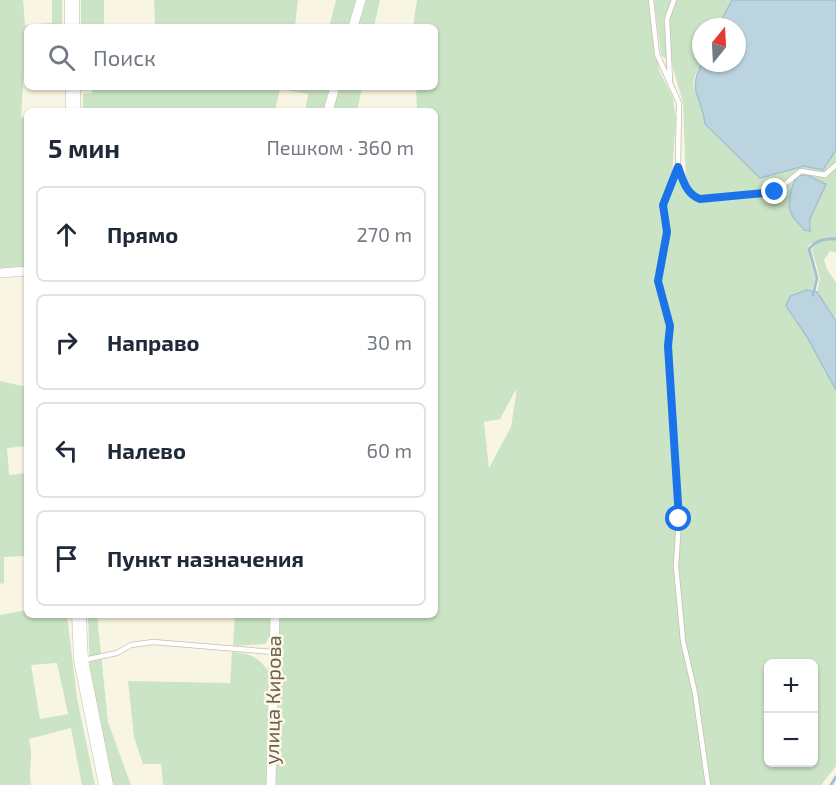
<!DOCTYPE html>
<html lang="ru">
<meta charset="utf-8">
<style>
body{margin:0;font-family:"Exo 2",sans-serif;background:#f6f6f7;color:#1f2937}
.controls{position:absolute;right:18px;bottom:18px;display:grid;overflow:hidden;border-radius:9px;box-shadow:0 2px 4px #0004}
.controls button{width:54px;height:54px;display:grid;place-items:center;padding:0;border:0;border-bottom:2px solid #e0e1e3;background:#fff;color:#1f2937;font:30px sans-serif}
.compass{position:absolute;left:692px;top:18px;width:54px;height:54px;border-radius:50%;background:#fff;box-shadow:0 2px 4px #0004;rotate:18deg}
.stop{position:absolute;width:18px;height:18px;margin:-14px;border:4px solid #1a73e8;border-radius:50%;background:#fff}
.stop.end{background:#1a73e8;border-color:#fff;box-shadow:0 2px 6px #0008}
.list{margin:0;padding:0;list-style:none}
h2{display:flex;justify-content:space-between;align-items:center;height:78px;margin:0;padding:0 24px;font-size:26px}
h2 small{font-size:20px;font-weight:400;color:#747a83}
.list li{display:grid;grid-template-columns:39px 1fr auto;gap:18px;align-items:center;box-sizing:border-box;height:96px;margin:0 12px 12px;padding:0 12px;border:2px solid #e0e1e3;border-radius:9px}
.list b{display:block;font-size:22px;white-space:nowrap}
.list em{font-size:20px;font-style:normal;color:#747a83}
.icon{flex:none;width:33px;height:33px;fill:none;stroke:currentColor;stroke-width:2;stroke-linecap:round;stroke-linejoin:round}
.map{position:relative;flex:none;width:836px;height:785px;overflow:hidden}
.search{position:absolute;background:#fff;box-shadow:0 2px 4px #0004;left:24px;top:24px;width:414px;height:66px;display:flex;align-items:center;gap:15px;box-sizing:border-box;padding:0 21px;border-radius:9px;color:#747a83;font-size:22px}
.panel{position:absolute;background:#fff;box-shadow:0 2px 4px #0004;left:24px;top:108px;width:414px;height:510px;border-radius:9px}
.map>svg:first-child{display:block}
</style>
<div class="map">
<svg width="836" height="785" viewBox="0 0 836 785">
<rect width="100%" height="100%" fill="#f9f5e5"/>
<g fill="#cce4c6" fill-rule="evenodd">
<polygon points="0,0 23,0 25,25 52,23 52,0 62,0 62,27 27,27 27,73 24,73 21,117 27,118 27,185 24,186 27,268 0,271"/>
<rect x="81" y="0" width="23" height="27"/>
<polygon points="154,0 298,0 295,27 155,27"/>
<polygon points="336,0 357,0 350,27 329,27"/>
<polygon points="364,0 380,0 374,27 356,27"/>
<path d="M417,0H649L659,70L673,98L676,119L672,176L660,206L665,232L668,227L666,206L678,173L683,187L696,201L777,194L776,190L701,197L695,195L686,182L683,103L672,64L669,22L676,0H732L718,27H701L703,63L695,75L693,85L703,108L705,124L760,178L804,166L823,170L836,150V253L830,251L824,260L827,269L836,283V321L817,292L820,278L812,250L814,245L811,243L807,248L815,278L812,291L807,290L791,315L807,337L836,390V766L821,785H274L279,615H435V111H388L417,109L416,87H435V27H413ZM826,184L810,219L811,227L804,230L791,214ZM517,388L511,427L489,468L484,422L500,419ZM768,664H814V762H768Z"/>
<polygon points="654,0 672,0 664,18 667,60 661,55"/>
<polygon points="92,87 333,87 325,111 305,111 308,94 280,89 275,111 83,111 83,94 92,93"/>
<polygon points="339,87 362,87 357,111 332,111"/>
<polygon points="0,381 27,387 27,446 7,448 9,475 27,473 27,556 4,557 4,583 0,584"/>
<path d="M27,610V615H67L77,698L95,785H82L71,728L29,739C34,759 28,766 31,785H0V615ZM57,663L68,714L40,719L31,665Z"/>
<polygon points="88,615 97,615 108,722 131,785 113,785 110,775 90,674"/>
<polygon points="235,615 272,615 271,635 265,644 233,646"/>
<path d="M232,652C251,653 258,657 269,672V785H163L161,764H143L134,737L128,681L230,683Z"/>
</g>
<g fill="#bcd4df" stroke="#a4c1d0" stroke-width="1.5">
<path d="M732,0H836V150L823,170L804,166L760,178L705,124C702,96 686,90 703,63H737V27H718Z"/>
<path d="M807,175L826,184L810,219V231L804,230C801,225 794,220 792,215C786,205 791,185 798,176Z"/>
<polygon points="807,290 817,292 836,321 836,390 807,337 786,306 790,296"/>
</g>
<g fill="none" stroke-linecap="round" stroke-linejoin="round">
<g stroke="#a4c1d0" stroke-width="3">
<path d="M813,295L817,278L809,249C816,240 825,238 836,239"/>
<polyline points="831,785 836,777"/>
</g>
<g stroke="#c8bead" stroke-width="6">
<g id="lane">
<polyline points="651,0 657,54 679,103 678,167 663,205 667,233 658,281 670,326 668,346 679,519 676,566 683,641 695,693 708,785"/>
<polyline points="670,80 667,19 674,0"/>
<path d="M678,167C683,180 686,194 700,199L775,192L801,171L825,175L836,165"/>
<polyline points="84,660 117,653 131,645 153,642 273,652"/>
</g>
</g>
<g stroke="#c8bead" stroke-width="10">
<g id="street">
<polyline points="353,27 361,0"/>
<polyline points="328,111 335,87"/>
<polyline points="0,273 27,271"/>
<polyline points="271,785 275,615"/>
</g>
</g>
<g stroke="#cbbfac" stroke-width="15">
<g id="secondary">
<polyline points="72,0 72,27"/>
<polyline points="73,87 73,111"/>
<polyline points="79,615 81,660 106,785"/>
</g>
</g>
<use href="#lane" stroke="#fff" stroke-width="4.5"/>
<use href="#street" stroke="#fff" stroke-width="9"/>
<use href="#secondary" stroke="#fff" stroke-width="14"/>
</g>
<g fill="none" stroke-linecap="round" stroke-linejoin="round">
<path stroke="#1a73e8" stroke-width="8" d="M679,519L668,346L670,326L658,281L667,232L663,205L678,167C683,180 686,194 700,199L775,192"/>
</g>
<g text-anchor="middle" stroke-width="5" stroke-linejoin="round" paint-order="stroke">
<g font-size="20" fill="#6e5f4e" stroke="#fcf9eb">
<text transform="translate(273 700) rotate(-89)" y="7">улица Кирова</text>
</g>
</g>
</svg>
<div class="controls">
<button>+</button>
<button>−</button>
</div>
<svg class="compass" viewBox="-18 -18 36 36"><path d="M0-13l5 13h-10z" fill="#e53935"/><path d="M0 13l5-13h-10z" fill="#747a83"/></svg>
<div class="stop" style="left:679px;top:519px"></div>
<div class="stop end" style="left:775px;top:192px"></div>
<div class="search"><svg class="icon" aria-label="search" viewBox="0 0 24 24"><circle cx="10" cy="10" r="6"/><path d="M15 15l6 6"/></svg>Поиск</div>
<section class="panel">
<h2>5 мин<small>Пешком · 360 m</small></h2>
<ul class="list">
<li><svg class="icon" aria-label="ahead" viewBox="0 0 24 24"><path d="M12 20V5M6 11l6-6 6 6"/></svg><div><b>Прямо</b></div><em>270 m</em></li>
<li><svg class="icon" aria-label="right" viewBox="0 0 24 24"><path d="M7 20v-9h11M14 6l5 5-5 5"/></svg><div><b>Направо</b></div><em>30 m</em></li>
<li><svg class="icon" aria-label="left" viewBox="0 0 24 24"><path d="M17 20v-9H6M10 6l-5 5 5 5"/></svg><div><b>Налево</b></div><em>60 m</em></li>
<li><svg class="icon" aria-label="arrive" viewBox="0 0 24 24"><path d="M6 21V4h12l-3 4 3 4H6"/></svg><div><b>Пункт назначения</b></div></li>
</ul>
</section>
</div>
